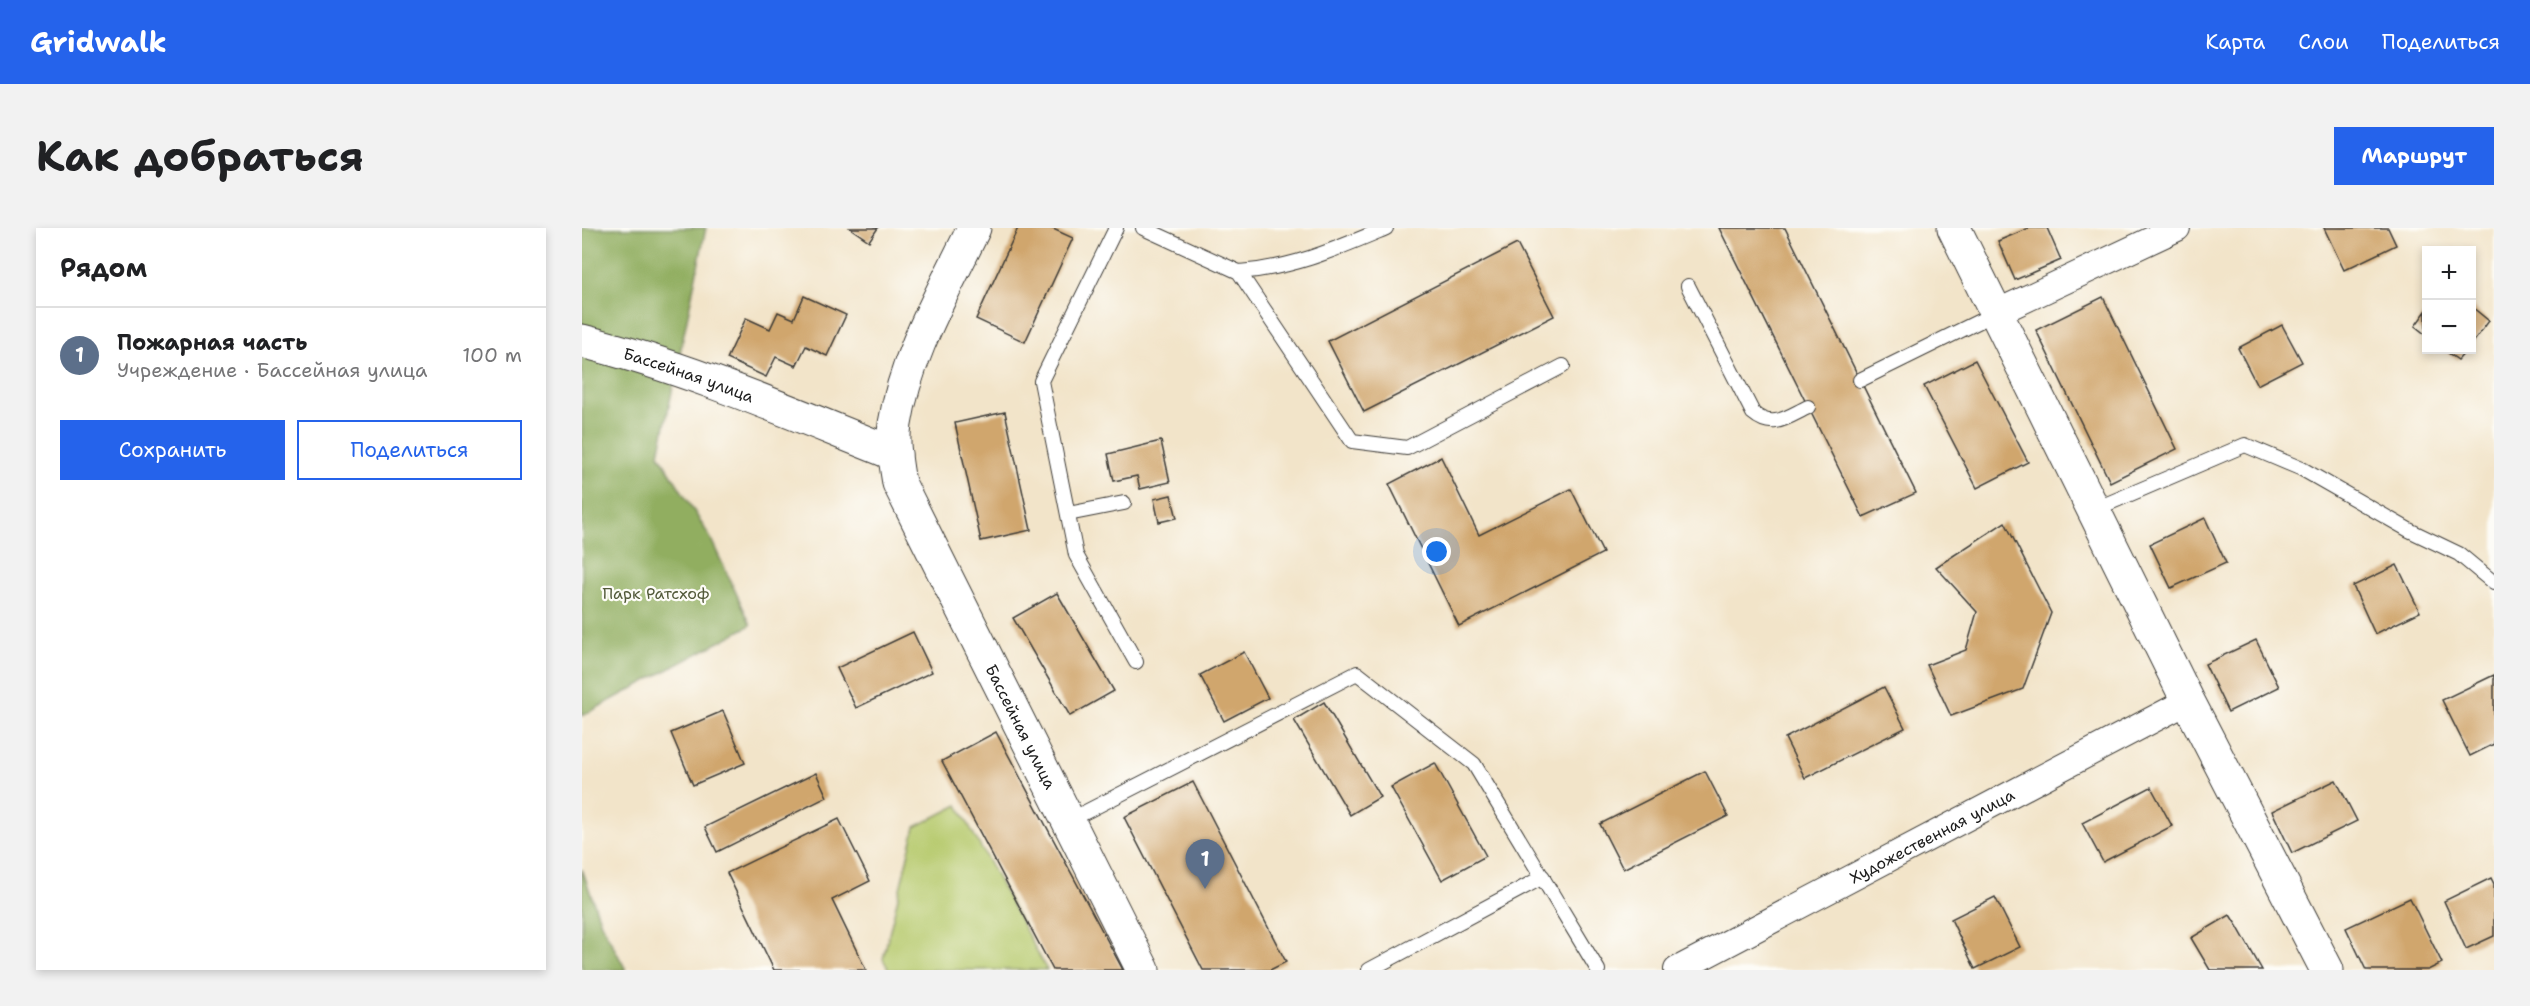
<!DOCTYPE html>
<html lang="ru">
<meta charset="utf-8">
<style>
body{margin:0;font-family:"Shantell Sans",sans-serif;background:#f2f2f2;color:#202124}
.controls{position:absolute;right:18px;top:18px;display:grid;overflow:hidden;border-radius:0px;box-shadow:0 3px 9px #0003}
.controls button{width:54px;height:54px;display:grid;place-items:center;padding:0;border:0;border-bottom:2px solid #e0e0e0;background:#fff;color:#202124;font:30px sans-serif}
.you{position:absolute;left:855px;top:324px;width:21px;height:21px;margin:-15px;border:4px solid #fff;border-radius:50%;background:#1a73e8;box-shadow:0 0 0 9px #1a73e833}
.badge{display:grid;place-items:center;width:39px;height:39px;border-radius:50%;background:#2563eb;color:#fff;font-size:20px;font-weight:700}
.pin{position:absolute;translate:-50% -50px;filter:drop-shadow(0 2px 3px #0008)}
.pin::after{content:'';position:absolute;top:32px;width:21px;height:18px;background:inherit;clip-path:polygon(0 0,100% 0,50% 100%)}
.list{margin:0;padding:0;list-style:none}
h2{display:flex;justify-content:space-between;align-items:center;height:78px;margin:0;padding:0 24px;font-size:26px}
h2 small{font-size:20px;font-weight:400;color:#757577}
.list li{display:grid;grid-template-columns:39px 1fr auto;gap:18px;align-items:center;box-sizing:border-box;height:96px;padding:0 24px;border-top:2px solid #e0e0e0}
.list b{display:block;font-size:22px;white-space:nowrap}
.list p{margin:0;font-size:20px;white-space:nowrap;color:#757577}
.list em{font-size:20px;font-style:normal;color:#757577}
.actions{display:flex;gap:12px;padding:18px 24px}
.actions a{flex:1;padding:14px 0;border:2px solid #2563eb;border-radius:0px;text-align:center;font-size:21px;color:#2563eb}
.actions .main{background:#2563eb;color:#fff}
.map{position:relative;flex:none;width:1912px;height:742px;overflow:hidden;border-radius:0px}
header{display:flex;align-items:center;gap:36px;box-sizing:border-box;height:84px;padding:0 30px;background:#2563eb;color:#fff}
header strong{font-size:28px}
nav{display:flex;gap:33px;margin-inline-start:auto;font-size:21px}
.intro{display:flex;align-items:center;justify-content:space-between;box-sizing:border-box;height:144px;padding:0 36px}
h1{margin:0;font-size:42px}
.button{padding:15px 27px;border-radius:0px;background:#2563eb;color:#fff;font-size:21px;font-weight:700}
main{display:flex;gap:36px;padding:0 36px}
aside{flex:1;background:#fff;border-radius:0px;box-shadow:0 3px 9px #0003}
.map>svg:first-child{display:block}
</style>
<header>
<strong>Gridwalk</strong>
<nav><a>Карта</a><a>Слои</a><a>Поделиться</a></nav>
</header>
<div class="intro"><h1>Как добраться</h1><a class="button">Маршрут</a></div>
<main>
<aside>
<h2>Рядом<small></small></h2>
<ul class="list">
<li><span class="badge" style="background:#5c6f8a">1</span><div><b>Пожарная часть</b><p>Учреждение · Бассейная улица</p></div><em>100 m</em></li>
</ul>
<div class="actions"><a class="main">Сохранить</a><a>Поделиться</a></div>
</aside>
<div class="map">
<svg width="1912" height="742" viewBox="0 0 1912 742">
<rect width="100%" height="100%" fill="#fdfcf7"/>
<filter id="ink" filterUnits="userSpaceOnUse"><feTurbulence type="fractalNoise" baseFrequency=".0167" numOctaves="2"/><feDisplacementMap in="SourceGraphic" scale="12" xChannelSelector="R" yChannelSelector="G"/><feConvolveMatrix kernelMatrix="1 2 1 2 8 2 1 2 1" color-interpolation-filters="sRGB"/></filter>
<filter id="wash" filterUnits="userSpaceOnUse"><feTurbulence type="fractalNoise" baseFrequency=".008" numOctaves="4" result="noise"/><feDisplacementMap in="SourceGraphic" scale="24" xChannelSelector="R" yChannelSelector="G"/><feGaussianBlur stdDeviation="1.35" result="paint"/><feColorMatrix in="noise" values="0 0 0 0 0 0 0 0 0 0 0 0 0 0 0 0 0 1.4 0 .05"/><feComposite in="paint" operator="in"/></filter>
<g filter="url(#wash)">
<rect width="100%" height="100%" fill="#f2e4c9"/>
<polygon fill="#b7ca6e" stroke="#6a7345" stroke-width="1.5" points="376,577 465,742 307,742 301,731 333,599"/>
<g fill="#91ae61" stroke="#56653e" stroke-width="1.5">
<polygon points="0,0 124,0 77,226 128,309 169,397 0,488"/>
<polygon points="0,641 19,695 44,742 0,742"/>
</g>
<g id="blocks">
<g fill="#d0a66d">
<polygon points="268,0 296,0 287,13"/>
<polygon points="436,0 469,0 491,10 443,114 394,91"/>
<polygon points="1137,0 1203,0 1334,265 1281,289"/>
<polygon points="1447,0 1465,0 1479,32 1433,52 1416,13"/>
<polygon points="1742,0 1806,0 1814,17 1762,42"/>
<polygon points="935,16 972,88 782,184 746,113"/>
<polygon points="222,68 264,87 245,128 224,118 214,138 194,129 184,149 145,131 164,90 188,101 196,84 212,91"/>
<polygon points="1521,69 1595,221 1528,254 1454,102"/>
<polygon points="1890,79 1907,93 1890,116"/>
<polygon points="1844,83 1844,107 1833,98"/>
<polygon points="1700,97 1720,134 1675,157 1656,120"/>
<polygon points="1862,122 1885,122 1876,132"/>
<polygon points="1393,132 1446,234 1395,260 1342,158"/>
<polygon points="423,184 449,302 399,313 373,195"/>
<polygon points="579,213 588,254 558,261 555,248 532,253 526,226"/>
<polygon points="859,229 897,307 989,261 1021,325 877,398 807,256"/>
<polygon points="589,267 595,290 577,294 572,271"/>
<polygon points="1623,290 1644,335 1589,360 1568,316"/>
<polygon points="1423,294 1469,385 1441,461 1369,488 1345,437 1384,422 1395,384 1354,339"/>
<polygon points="1815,337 1838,384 1793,406 1771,358"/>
<polygon points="475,365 532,463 488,488 431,390"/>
<polygon points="331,404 350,444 274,480 255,440"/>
<polygon points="1674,412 1697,459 1646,484 1623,436"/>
<polygon points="662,424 686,470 642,493 618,447"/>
<polygon points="1912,447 1912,516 1888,528 1860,472"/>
<polygon points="1302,459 1323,500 1223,550 1203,510"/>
<polygon points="742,474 798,569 768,587 712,492"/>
<polygon points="141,483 163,535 111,557 89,505"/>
<polygon points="414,504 541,742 471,742 360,533"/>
<polygon points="853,535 904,628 860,652 809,559"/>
<polygon points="1123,543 1146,588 1041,641 1018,596"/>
<polygon points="234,545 245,569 135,624 123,599"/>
<polygon points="1754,552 1775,593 1710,625 1690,583"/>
<polygon points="611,554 704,734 688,742 621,742 542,589"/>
<polygon points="1569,559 1590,598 1521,634 1500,595"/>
<polygon points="257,591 288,653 250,672 284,742 192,742 145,645"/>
<polygon points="1909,650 1912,656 1912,708 1884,721 1862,673"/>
<polygon points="1413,669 1438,719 1393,741 1369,691"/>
<polygon points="1828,670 1860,735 1846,742 1784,742 1764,700"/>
<polygon points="1648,687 1655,698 1680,742 1628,742 1609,710"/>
</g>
</g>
</g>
<g filter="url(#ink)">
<use href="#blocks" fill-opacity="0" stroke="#3c3a36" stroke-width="1.5"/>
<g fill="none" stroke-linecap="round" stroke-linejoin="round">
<g stroke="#3c3a36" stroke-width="16">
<g id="lane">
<polyline points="534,0 459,153 494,327 554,434"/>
<polyline points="561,0 657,44 770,213 825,220 981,138"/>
<path d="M657,44C712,40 754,21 804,0"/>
<path d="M1106,58L1171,185C1191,202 1205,189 1226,179"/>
<polyline points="1278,152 1414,85"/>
<polyline points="1511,282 1663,217 1720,241 1827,302 1877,326 1912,355"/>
<polyline points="486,286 542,275"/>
<polyline points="486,593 775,445 892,536 1016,742"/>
<polyline points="787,742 961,649"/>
</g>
</g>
<g stroke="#3c3a36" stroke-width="28">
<g id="street">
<polyline points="1414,85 1595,0"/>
<path id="s1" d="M1095,742L1606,473"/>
</g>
</g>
<g stroke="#3c3a36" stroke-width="35">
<g id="secondary">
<path id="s2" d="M392,0C362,63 324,126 313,196C310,215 314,236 317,255L561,742"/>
<polyline points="1372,0 1606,473 1745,742"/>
<path id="s3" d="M0,113C107,140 210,185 313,226"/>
</g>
</g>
<use href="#lane" stroke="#fff" stroke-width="14"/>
<use href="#street" stroke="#fff" stroke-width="26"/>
<use href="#secondary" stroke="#fff" stroke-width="33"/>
</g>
</g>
<g text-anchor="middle" stroke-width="4.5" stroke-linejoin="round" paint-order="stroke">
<g font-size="16" fill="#1c1c1c" stroke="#fdfcf7">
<text dy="6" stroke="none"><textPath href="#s3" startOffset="112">Бассейная улица</textPath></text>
<text dy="6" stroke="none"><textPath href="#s2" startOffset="544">Бассейная улица</textPath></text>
<text dy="6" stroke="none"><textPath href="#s1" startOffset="288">Художественная улица</textPath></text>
</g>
<g font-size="16" fill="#525939" stroke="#fdfcf7">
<text x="74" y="371">Парк Ратсхоф</text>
</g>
</g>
</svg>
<div class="controls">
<button>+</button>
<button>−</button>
</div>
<div class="you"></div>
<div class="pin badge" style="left:623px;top:661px;background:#5c6f8a">1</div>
</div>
</main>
